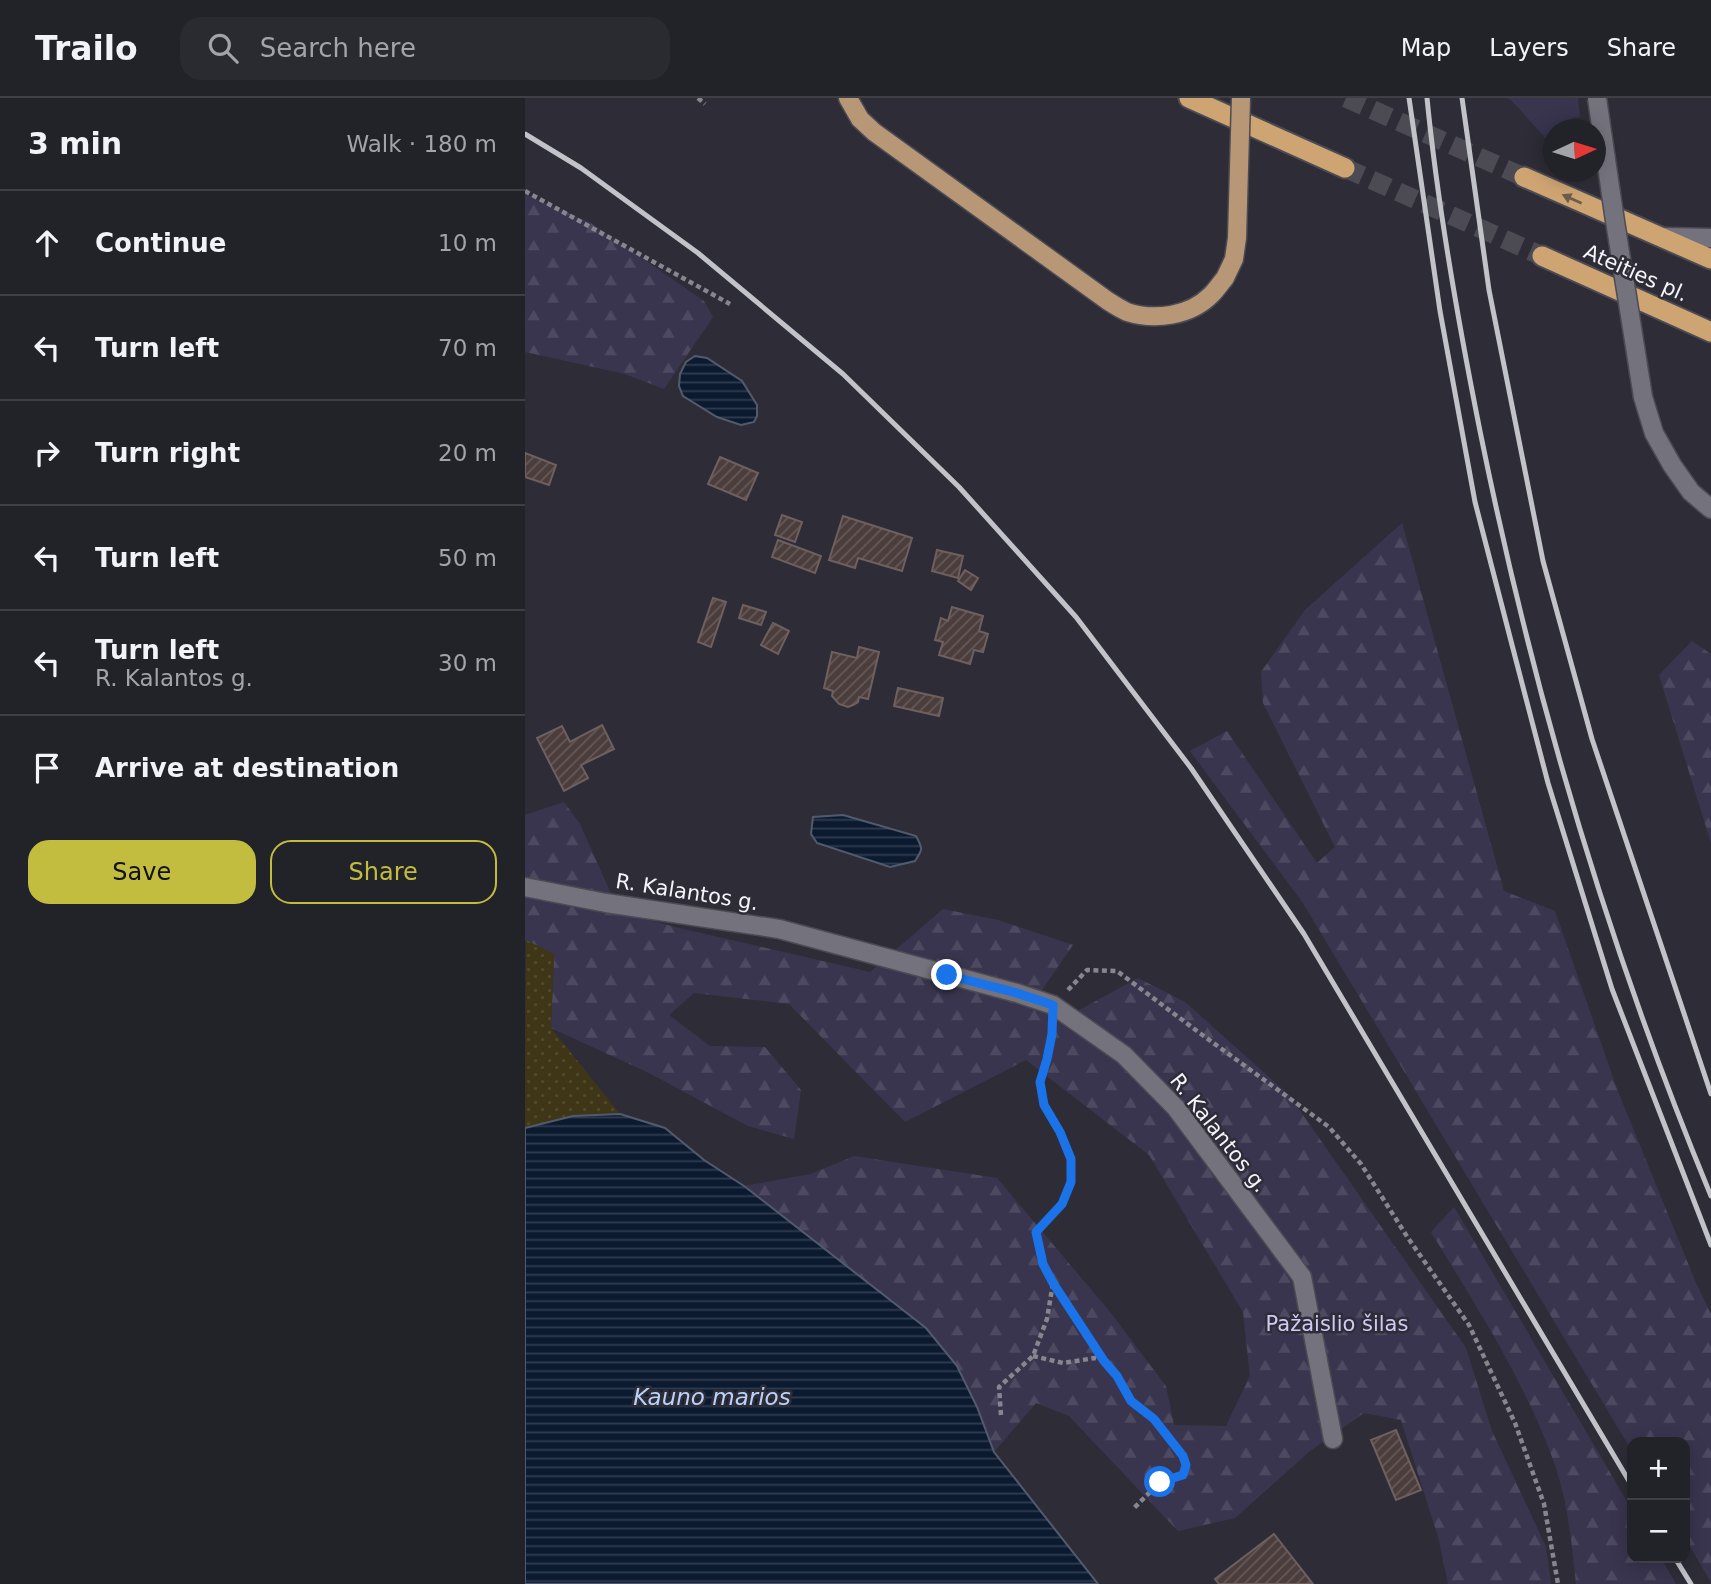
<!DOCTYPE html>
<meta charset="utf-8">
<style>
body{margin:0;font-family:"DejaVu Sans",sans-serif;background:#2a2a31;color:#f1f3f6}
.controls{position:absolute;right:21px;bottom:21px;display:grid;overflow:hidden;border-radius:14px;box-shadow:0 4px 18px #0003}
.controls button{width:63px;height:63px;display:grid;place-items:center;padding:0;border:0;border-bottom:2px solid #3f3f46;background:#222229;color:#f1f3f6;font:35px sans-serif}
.compass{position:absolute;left:1018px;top:21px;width:63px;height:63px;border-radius:50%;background:#222229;box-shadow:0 4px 18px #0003;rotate:86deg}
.stop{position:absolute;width:21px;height:21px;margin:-16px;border:5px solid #1a73e8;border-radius:50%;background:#fff}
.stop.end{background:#1a73e8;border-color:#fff;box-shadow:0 2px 7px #0008}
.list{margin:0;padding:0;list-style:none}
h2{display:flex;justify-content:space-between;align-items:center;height:91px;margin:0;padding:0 28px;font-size:30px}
h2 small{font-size:23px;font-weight:400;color:#a2a4a8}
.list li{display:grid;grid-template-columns:46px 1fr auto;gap:21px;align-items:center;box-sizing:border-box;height:105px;padding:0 28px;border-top:2px solid #3f3f46}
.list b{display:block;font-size:26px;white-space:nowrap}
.list p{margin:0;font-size:23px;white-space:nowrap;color:#a2a4a8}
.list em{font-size:23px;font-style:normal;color:#a2a4a8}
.actions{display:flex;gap:14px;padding:21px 28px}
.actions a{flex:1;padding:16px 0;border:2px solid #c3bd3f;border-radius:21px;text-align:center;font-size:24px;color:#c3bd3f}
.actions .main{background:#c3bd3f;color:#111}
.icon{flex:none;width:38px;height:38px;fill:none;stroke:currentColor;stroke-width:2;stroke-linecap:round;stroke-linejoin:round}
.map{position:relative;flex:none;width:1186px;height:1486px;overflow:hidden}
header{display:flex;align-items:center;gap:42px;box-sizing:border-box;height:98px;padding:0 35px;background:#222229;border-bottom:2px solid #3f3f46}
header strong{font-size:33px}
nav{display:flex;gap:38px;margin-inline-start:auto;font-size:24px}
.search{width:490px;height:63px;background:#2a2a31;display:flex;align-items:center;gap:18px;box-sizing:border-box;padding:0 24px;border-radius:21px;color:#a2a4a8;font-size:26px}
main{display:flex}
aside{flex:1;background:#222229}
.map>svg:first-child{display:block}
</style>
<header>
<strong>Trailo</strong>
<div class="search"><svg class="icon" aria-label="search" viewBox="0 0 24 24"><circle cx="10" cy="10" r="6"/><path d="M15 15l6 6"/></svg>Search here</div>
<nav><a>Map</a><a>Layers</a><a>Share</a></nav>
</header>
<main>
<aside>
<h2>3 min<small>Walk · 180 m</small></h2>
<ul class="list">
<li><svg class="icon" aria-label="ahead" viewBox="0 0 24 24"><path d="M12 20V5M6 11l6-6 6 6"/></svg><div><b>Continue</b></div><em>10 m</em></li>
<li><svg class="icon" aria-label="left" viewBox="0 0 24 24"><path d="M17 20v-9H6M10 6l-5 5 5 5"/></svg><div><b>Turn left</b></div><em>70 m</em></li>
<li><svg class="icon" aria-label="right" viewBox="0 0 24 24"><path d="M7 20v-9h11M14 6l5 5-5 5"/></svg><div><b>Turn right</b></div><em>20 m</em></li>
<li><svg class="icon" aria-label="left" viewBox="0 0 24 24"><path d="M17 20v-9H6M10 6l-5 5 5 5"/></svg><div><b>Turn left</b></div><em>50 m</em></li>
<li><svg class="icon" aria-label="left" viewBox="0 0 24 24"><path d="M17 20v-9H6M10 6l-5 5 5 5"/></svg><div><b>Turn left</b><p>R. Kalantos g.</p></div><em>30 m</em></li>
<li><svg class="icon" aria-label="arrive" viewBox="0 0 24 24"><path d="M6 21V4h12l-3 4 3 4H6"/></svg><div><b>Arrive at destination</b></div></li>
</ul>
<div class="actions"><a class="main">Save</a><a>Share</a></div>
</aside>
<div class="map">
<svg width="1186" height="1486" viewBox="0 0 1186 1486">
<defs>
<pattern id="forest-firs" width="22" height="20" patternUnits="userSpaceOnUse" patternTransform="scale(1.75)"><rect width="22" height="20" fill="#39354f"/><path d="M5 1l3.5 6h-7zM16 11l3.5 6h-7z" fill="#4c4960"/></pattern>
<pattern id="sand-dots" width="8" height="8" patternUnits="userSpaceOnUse" patternTransform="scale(1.75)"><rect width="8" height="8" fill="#3e3616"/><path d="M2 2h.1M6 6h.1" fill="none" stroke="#514a2d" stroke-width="1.8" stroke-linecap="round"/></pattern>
<pattern id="water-rules" width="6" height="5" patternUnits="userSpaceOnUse" patternTransform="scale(1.75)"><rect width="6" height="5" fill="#0c1a30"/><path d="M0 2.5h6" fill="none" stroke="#303c4f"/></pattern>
<pattern id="building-hatch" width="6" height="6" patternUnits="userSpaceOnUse" patternTransform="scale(1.75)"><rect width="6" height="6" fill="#4a3d3b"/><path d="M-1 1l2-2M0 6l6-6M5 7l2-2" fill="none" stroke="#655a58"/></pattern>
</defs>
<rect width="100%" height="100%" fill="#2e2d37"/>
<polygon fill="#39354f" points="981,0 1053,0 1055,19 1047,20 1047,31 1028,32 1028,47 1024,44 986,2"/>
<g fill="url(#forest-firs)">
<polygon points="0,96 66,125 179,203 188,219 139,291 100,276 0,254"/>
<polygon points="877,425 979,793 1030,813 1092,991 1171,1185 1186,1216 1186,1484 1160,1440 1160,1344 1107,1344 1107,1353 778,805 665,653 702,633 792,765 810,749 738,605 736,574 780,512"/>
<polygon points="1167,543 1186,556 1186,745 1134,577"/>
<polygon points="39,704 55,726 94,814 154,830 345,874 418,811 473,822 548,847 512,899 536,922 613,880 660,904 764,997 941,1250 967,1333 1021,1449 1026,1486 923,1486 914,1442 876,1322 839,1315 785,1353 710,1420 653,1433 544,1318 511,1305 469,1354 452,1309 432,1268 401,1230 219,1088 286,1076 329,1058 472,1080 585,1214 641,1288 649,1327 701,1328 725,1278 718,1214 624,1057 501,962 380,1024 264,906 169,895 144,917 185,948 240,949 276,992 269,1041 223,1028 124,975 26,930 29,856 0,843 0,717"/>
<path d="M929,1109L1107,1412V1460H1136L1151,1486H1051C1047,1447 1043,1407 1031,1370C1002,1286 952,1209 906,1134Z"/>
</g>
<polygon fill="url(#sand-dots)" points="1,842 29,856 26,930 95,1016 48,1018 0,1030"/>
<g fill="url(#water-rules)" stroke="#525b6d" stroke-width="2">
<polygon points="170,258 182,260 217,283 232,307 232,318 229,324 216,327 192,319 158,298 154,288 155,276 161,264"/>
<path d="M318,717L391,738C398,751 398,751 390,763L365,769L292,745L286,736L288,719Z"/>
<polygon points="95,1016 140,1030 179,1062 219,1088 401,1230 432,1268 452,1309 469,1354 573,1486 0,1486 0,1030 48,1018"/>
</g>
<g fill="url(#building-hatch)" stroke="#6e605e" stroke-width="2">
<polygon points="0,355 31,367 24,387 0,379"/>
<polygon points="195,359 233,375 221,402 183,386"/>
<polygon points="257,417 277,424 270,444 250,437"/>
<polygon points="318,418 387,440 377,473 333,460 330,470 304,462"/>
<polygon points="253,442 296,458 290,475 247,459"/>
<polygon points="412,452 438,458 433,480 407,473"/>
<polygon points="440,472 453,480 446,492 433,483"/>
<polygon points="188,500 201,504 186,549 173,544"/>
<polygon points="218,507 241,514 236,527 214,520"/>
<polygon points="427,509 458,518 454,533 463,536 458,554 449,552 445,566 414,557 418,544 410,542 416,520 423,523"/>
<polygon points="248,525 264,533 253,556 236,547"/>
<polygon points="334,549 354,554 343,601 334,599 333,604 328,607 323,609 314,606 307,598 308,593 299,590 307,554 332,560"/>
<polygon points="373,590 418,600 414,618 369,608"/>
<polygon points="77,627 89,651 56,667 63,680 39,693 12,640 37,628 45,644"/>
<polygon points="871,1332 896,1392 871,1402 846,1342"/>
<polygon points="749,1436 788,1486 694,1486 690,1481"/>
</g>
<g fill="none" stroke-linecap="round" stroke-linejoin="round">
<g stroke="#4c4b54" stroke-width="19" stroke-dasharray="19 10" stroke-linecap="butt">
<polyline points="821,0 999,79"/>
<polyline points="820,70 1017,158"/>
</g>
<g stroke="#4c4b53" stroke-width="21">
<polyline id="minor" points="0,789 81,805 254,831 492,895 528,907 599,957 651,1010 777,1179 808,1341"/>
</g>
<g stroke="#4c4b53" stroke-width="21">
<g id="secondary">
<polyline points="1141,139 1186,140"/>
<polyline points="1118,299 1129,335 1147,367 1166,394 1186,411"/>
</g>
</g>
<g stroke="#4c4b53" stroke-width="21">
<path id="primary" d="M323,0L335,21L349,34L583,203C589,207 596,211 602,214C630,223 665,218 686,197C691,192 695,186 700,180"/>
</g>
<g stroke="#4c4b53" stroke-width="23">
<g id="trunk">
<polyline points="664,0 820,70"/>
<polyline points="999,79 1186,161"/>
<polyline points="1017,158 1186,234"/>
</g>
</g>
<g stroke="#86868e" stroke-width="4.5" stroke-dasharray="5 3.5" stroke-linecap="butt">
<polyline points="173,0 180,6"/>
<polyline points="0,93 205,206"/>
<polyline points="543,892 562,872 592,873 676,936 804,1029 836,1066 883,1140 944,1227 990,1325 1019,1406 1033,1486"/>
<polyline points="529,1185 579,1263"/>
<polyline points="508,1258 538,1265 570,1260 579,1263 592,1278 606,1302 629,1321 658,1358 661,1367 658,1377 635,1384 609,1410"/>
<polyline points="476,1317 474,1289 508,1258 522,1221 528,1185 518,1166 511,1134 536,1106 546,1084 546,1061 535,1034 519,1007 515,984 522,961 527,933"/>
</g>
<use href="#minor" stroke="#73727d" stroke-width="18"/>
<use href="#secondary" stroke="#73727d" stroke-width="18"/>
<use href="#primary" stroke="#b79775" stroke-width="18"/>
<use href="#trunk" stroke="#cea472" stroke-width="19"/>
<g stroke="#c2c2c9" stroke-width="5">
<polyline points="884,0 915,213 950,404 986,543 1023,685 1087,891 1186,1147"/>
<path d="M902,0C913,112 933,223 955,333C1008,595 1084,852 1186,1098"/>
<polyline points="937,0 964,192 1018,463 1067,641 1186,996"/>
<polyline points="0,36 56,70 173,155 318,276 434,389 551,519 666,670 779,836 1107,1388"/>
<polyline points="1150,1460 1166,1486"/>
</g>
<g stroke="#4c4b53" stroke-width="21" stroke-linecap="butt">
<polyline id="secondary-bridge" points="1072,0 1090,123 1118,299"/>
</g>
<g stroke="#4c4b53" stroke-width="21" stroke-linecap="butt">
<polyline id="primary-bridge" points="700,180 709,161 712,140 716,0"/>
</g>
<use href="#secondary-bridge" stroke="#73727d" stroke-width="18"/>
<use href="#primary-bridge" stroke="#b79775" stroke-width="18"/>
</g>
<defs><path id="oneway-solid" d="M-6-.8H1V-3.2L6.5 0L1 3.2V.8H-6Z" transform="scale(1.75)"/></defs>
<use fill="#6e5d4f" href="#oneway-solid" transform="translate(1047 101) rotate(-156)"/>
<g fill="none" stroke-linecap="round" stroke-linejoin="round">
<polyline stroke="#1a73e8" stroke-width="9" points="422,877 492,895 528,907 527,936 522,961 515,984 519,1007 535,1034 546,1061 546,1084 537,1106 511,1134 518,1166 528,1185 579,1263 592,1278 606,1303 629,1321 658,1358 661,1367 658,1377 635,1384"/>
</g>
<g text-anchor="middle" stroke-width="5" stroke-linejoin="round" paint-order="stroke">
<g font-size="21" fill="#f4f4fa" stroke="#2e2d37">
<text transform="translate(1111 175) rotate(24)" y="7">Ateities pl.</text>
<text transform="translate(162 794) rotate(9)" y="7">R. Kalantos g.</text>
<text transform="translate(694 1035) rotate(52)" y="7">R. Kalantos g.</text>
</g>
<g font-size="21" fill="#d0c9f6" stroke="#2e2d37">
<text x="812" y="1233">Pažaislio šilas</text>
</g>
<g font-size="23" font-style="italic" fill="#b9d2fa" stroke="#2e2d37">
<text x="187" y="1307">Kauno marios</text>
</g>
</g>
</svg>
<div class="controls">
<button>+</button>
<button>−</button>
</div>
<svg class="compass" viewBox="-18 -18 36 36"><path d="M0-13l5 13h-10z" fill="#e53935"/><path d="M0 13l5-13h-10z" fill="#a2a4a8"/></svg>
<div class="stop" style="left:635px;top:1384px"></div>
<div class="stop end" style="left:422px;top:877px"></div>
</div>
</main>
